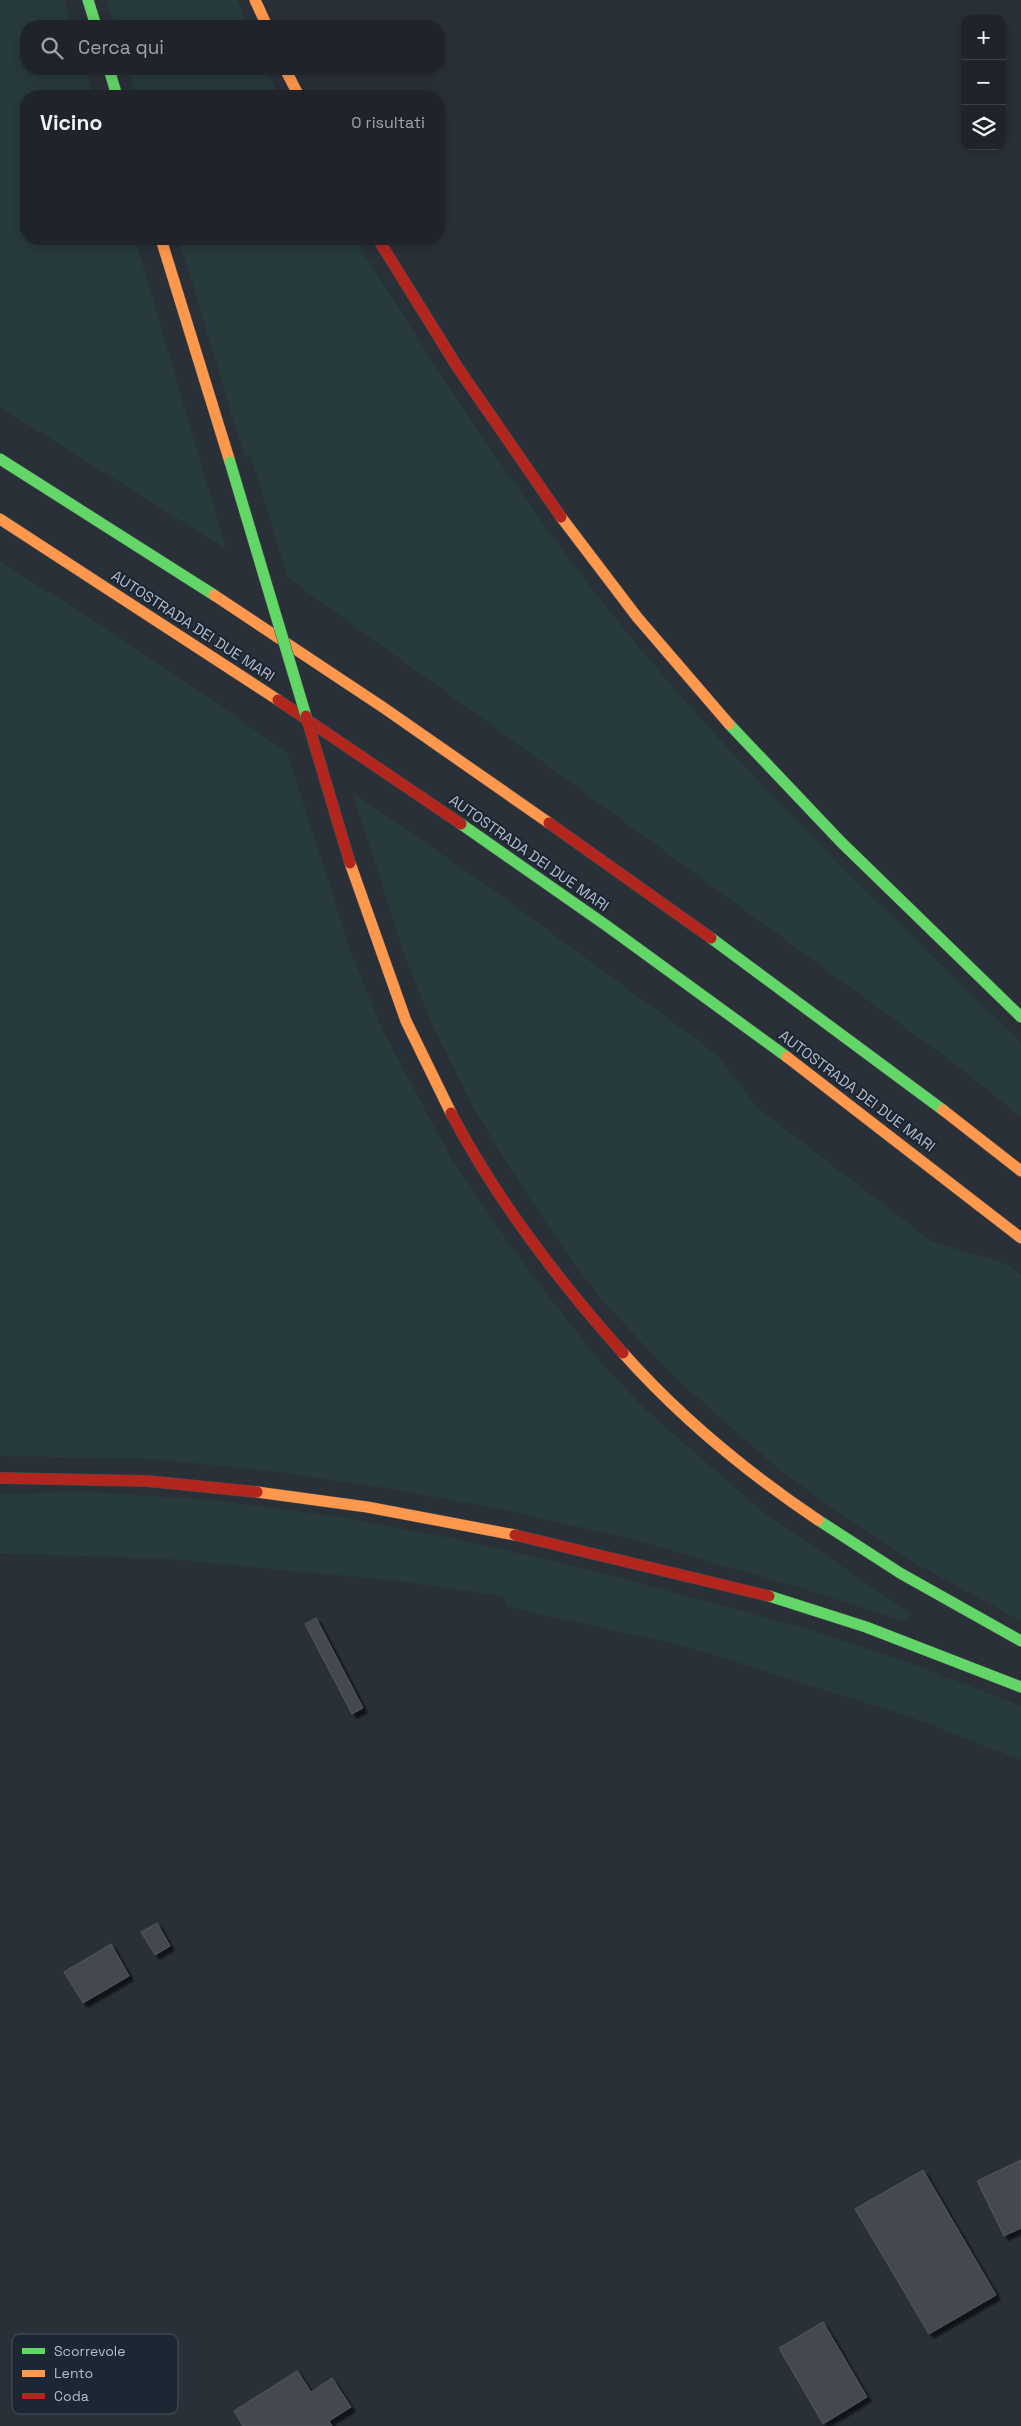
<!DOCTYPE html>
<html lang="it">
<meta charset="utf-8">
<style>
body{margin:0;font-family:"Space Grotesk",sans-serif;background:#282c32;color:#f1f3f6}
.controls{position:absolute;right:15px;top:15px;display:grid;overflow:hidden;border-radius:10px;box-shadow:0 2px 12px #0003}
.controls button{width:45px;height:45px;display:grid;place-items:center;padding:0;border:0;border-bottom:1px solid #3d4147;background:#20242a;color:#f1f3f6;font:25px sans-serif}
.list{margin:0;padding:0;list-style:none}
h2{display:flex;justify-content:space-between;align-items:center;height:65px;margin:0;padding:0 20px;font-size:21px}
h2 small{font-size:16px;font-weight:400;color:#a2a4a8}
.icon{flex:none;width:28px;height:28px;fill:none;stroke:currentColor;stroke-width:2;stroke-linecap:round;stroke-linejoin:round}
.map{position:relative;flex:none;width:1021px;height:2426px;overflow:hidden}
.search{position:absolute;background:#20242a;box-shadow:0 2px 12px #0003;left:20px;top:20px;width:425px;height:55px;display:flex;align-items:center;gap:12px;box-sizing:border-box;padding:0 18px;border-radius:20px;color:#a2a4a8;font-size:19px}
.panel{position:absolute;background:#20242a;box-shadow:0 2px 12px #0003;left:20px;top:90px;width:425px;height:155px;border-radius:20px}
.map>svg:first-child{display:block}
</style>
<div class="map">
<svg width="1021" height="2426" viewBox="0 0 1021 2426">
<defs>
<filter id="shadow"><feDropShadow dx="4.5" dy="4.5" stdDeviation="1" flood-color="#0009"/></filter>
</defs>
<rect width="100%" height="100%" fill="#2a3038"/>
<g fill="#273a3e">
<polygon points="0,0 64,0 72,26 26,26 26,69 85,69 93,96 26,96 26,239 135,239 226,549 0,407"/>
<polygon points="107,0 237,0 248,26 115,26"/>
<polygon points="128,69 265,69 279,96 136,96"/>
<path d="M179,239H355C447,386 541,533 654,665C767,798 897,921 1021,1043V1117L959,1067L544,763L288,578L251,456L245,458Z"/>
<polygon points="0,562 103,626 287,752 350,950 383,1031 450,1156 517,1255 600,1362 646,1410 763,1512 907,1611 910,1614 906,1622 798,1587 636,1540 499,1509 404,1491 280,1472 154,1459 0,1456"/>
<polygon points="353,793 485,884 719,1056 755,1106 931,1241 1006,1264 1021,1275 1021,1621 920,1566 837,1512 775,1466 673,1376 599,1297 558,1241 508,1165 471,1103 433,1026 404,954"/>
<polygon points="88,1492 213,1500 334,1516 457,1539 595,1571 804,1628 918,1666 1021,1706 1021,1760 911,1717 681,1645 508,1607 503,1596 400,1581 168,1559 0,1553 0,1494"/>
</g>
<g fill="#444950" stroke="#52575f" filter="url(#shadow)">
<polygon points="316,1618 363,1708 352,1714 305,1624"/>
<polygon points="157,1923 170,1946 155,1955 141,1932"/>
<polygon points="111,1944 129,1976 83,2003 64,1972"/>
<polygon points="1021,2160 1021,2228 1004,2236 977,2181"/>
<polygon points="923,2170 996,2295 929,2334 855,2209"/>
<polygon points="823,2322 867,2397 823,2424 779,2348"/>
<polygon points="297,2371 311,2392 332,2378 351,2407 329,2421 332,2426 243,2426 234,2411"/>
</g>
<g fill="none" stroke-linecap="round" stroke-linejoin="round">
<g stroke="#474c53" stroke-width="12">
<g id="fast">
<polyline points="88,0 96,26"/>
<polyline points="109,69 117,96"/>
<polyline points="0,459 214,595"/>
<polyline points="729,724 841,842 1021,1017"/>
<polyline points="461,824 607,926 787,1057"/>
<polyline points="711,938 943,1110"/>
<polyline points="818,1520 900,1573 1021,1641"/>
<polyline points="769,1596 866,1627 1021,1687"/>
</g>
</g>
<g stroke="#474c53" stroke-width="12">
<g id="slow">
<polyline points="255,0 267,26"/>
<polyline points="285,69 299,96"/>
<polyline points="161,239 230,462"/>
<polyline points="561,517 637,617 729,724"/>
<polyline points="0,519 278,700"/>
<polyline points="214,595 384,708 549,823"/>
<polyline points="350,863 406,1021 451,1113"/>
<polyline points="787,1057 1021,1238"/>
<polyline points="943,1110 1021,1171"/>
<path d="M623,1353C679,1416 748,1473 818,1520"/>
<polyline points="257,1492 367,1507 515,1535"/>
</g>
</g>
<g stroke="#474c53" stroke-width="12">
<g id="jam">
<polyline points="378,239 458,368 561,517"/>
<polyline points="278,700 461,824"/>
<polyline points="549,823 711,938"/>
<path d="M451,1113C497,1201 557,1279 623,1353"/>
<polyline points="0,1478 147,1481 257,1492"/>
<polyline points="515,1535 769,1596"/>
</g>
</g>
<use href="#fast" stroke="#63d668" stroke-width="11"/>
<use href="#slow" stroke="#ff974d" stroke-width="11"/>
<use href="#jam" stroke="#b3261e" stroke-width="11"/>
<g stroke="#474c53" stroke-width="12" stroke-linecap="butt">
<polyline id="fast-bridge" points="230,462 306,716"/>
</g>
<g stroke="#474c53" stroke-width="12" stroke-linecap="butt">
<polyline id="jam-bridge" points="306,716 350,863"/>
</g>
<use href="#fast-bridge" stroke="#63d668" stroke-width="11"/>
<use href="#jam-bridge" stroke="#b3261e" stroke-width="11"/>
</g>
<g text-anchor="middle" stroke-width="4.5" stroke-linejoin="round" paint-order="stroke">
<g font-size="15" fill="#b4bcc9" stroke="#1d2633">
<text transform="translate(193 626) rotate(33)" y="5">AUTOSTRADA DEI DUE MARI</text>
<text transform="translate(529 853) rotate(35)" y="5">AUTOSTRADA DEI DUE MARI</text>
<text transform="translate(857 1091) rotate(37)" y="5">AUTOSTRADA DEI DUE MARI</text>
</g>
</g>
<rect x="12" y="2334" width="166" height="80" rx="8" fill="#1d2633" stroke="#4a5360" stroke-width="1"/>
<rect x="22" y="2348" width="23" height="6" fill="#63d668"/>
<rect x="22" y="2370" width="23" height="7" fill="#ff974d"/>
<rect x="22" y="2393" width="23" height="6" fill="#b3261e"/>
<g font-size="14" fill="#b4bcc9">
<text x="54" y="2356">Scorrevole</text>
<text x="54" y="2378">Lento</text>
<text x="54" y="2401">Coda</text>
</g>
</svg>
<div class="controls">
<button>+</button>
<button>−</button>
<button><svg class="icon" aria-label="layers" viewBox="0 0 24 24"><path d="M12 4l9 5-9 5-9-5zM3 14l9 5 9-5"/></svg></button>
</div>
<div class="search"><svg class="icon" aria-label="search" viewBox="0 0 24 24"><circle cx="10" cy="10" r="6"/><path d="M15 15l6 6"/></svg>Cerca qui</div>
<section class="panel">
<h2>Vicino<small>0 risultati</small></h2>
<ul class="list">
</ul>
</section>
</div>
